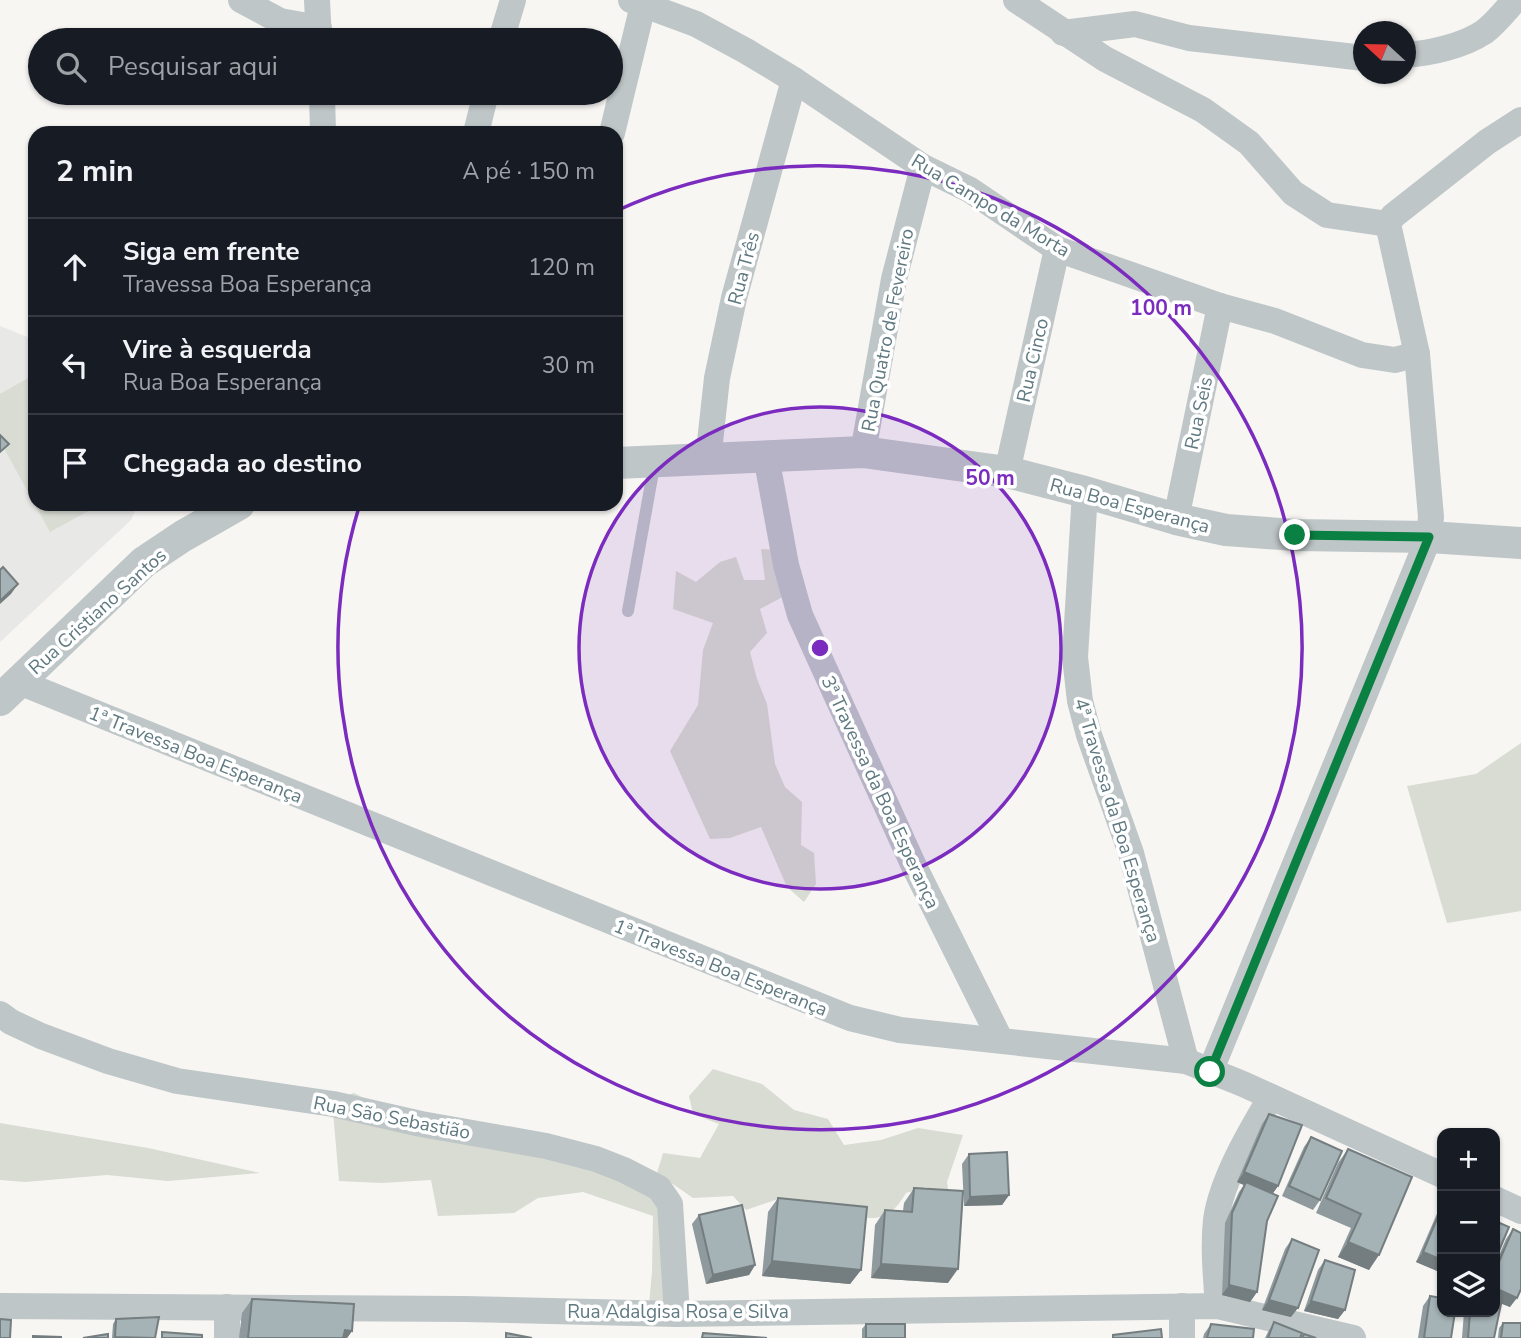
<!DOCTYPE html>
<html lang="pt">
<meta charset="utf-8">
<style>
body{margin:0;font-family:"Nunito Sans",sans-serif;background:#20242c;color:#f1f3f6}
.controls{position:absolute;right:21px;bottom:21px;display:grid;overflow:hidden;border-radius:14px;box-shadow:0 2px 5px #0004}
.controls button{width:63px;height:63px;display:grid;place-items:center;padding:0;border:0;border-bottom:2px solid #363941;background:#171b24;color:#f1f3f6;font:35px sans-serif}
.compass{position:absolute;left:1353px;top:21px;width:63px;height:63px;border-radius:50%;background:#171b24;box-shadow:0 2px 5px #0004;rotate:292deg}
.stop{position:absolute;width:21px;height:21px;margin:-16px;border:5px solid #0b8043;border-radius:50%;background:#fff}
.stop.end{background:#0b8043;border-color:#fff;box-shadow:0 2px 7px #0008}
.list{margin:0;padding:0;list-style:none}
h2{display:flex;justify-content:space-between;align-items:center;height:91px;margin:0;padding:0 28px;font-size:30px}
h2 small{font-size:23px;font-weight:400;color:#9ea1a6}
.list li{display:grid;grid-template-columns:46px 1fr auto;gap:21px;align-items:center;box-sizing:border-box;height:98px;padding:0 28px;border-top:2px solid #363941}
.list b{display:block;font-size:26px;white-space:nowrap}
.list p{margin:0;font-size:23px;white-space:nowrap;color:#9ea1a6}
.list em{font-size:23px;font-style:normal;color:#9ea1a6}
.icon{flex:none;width:38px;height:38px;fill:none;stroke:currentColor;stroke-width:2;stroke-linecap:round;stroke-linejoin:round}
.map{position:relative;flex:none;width:1521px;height:1338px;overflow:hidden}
.search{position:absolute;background:#171b24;box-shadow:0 2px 5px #0004;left:28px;top:28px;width:595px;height:77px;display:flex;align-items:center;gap:18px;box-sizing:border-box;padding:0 24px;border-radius:38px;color:#9ea1a6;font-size:26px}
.panel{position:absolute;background:#171b24;box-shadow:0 2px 5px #0004;left:28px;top:126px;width:595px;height:385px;border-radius:21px}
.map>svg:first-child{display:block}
</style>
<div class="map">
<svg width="1521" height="1338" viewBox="0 0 1521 1338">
<rect width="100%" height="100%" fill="#f7f6f3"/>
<polygon fill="#e8e8e7" points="0,326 35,340 35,504 138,504 131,520 0,642"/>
<g fill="#d8dcd2">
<polygon points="35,374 35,504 101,504 50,532 0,441 0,394"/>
<polygon points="761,549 778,550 788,594 760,609 767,633 750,652 757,679 767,704 775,764 785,787 802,802 801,845 814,853 816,884 804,902 787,887 761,827 730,838 710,839 670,751 698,705 703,650 713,623 673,609 676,571 696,582 720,562 736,557 744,580 765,580"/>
<polygon points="1521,743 1521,911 1447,923 1407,786 1476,774"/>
<path d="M713,1069L762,1084L794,1110L828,1119L844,1145L881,1140L918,1128L963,1135L947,1182L950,1201L926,1187L906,1193C891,1217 884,1220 856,1217L850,1204L811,1208L781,1198L746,1210L733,1196L693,1198L657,1173L663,1153L700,1158L719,1124L693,1114L689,1096Z"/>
<polygon points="354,1093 419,1126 592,1162 677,1201 683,1315 648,1315 652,1272 653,1216 583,1192 538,1198 514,1213 438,1216 431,1180 382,1183 339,1181 332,1100"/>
<polygon points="0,1123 148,1148 260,1173 168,1181 107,1175 25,1182 0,1180"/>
</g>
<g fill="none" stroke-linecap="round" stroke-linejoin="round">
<polyline stroke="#bfc6c8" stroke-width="12" points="628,611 655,461"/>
<g stroke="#bfc6c8" stroke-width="26">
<polyline points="241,0 280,21 319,28"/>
<polyline points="317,0 319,40"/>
<polyline points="631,0 696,24 746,51 794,80 923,167 970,190 1057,249 1220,306 1275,321 1362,355 1395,360 1417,354"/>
<polyline points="1016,0 1105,59 1203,110 1249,143 1293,193 1327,215 1388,224"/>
<polyline points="1063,33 1135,24 1189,38 1364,58"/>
<polyline points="501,40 513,0"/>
<path d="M1406,55C1431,53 1463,46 1484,32C1496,23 1505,11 1515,0"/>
<polyline points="322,93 323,133"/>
<polyline points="476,133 486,93"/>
<polyline points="612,133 643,5"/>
<polyline points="863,452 894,279 923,167"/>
<polyline points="766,456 786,565 800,615 913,864 1000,1039"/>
<polyline points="708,460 717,378 734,298 794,80"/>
<polyline points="1007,472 1057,249"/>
<polyline points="1085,492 1075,657 1080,701 1089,735 1131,853 1186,1061"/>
<polyline points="1176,519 1220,306"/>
<polyline points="19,682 850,1018 900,1030 1186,1061 1243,1084 1442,1175"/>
<polyline points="0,1014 11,1022 41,1036 108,1061 177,1081 333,1104 421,1124 546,1146 596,1159 624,1170 659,1188 670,1204 677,1314"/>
<polyline points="1210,1072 1429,537 1431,517 1417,354 1388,224 1393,216 1487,142 1521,120"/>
<polyline points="1495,1199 1521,1211"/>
<polyline points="0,1306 464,1309 677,1314 1218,1306 1353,1338"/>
<polyline points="1182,1306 1182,1338"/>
<path d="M1218,1306C1216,1278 1213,1248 1216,1220C1221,1181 1251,1130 1271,1097"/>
<polyline points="227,1307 227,1338"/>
</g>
<g stroke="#bfc6c8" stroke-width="32">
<polyline points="616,463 863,452 1007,472 1085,492 1176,519 1226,530 1295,535 1429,537 1521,543"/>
<polyline points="0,700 144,562 183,536 239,504"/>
</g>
</g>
<g fill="#8e9a9d">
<polygon points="1269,1114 1278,1186 1273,1193 1267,1221 1257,1292 1250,1302 1222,1295 1225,1223 1239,1192 1244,1185 1237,1182 1262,1124"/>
<polygon points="1311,1137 1320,1200 1313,1210 1282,1196 1304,1147"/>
<polygon points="1348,1149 1412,1177 1369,1270 1338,1257 1351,1228 1316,1213 1338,1163"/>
<polygon points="969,1154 1009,1195 1002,1205 964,1206 962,1164"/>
<polygon points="914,1188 948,1283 871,1278 875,1225 885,1210 903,1211 904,1203"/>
<polygon points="778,1198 861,1270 850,1284 762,1276 768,1212"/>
<polygon points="1442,1204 1442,1273 1416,1262 1439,1209"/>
<polygon points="699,1215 755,1265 749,1275 706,1284 692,1224"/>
<polygon points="1513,1229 1510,1307 1495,1301 1495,1265 1506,1239"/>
<polygon points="1292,1239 1291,1317 1262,1310 1285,1249"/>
<polygon points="1325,1260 1345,1310 1338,1319 1304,1311 1318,1270"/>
<polygon points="1430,1296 1451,1338 1418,1338 1423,1306"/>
<polygon points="252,1299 352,1331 347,1338 239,1338 242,1313"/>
<polygon points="1464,1312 1495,1312 1494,1338 1462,1338"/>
<polygon points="116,1319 155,1338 112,1338 113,1324"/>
<polygon points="1274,1322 1300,1338 1265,1338 1268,1332"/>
<polygon points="1503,1323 1521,1338 1498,1338 1499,1328"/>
<polygon points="866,1324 905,1338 862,1338 862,1329"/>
<polygon points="1211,1324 1253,1338 1203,1338 1204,1334"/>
</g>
<g fill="#747d7f">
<polygon points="18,584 11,594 0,604 0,601"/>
<polygon points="1244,1172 1278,1186 1271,1196 1246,1182 1244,1185 1237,1182"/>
<polygon points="1009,1195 1002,1205 964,1206 970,1197"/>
<polygon points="1348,1242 1379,1255 1369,1270 1338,1257"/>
<polygon points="1423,1252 1442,1260 1442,1273 1416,1262"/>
<polygon points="772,1261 861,1270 850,1284 762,1276"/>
<polygon points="881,1264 958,1269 948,1283 871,1278"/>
<polygon points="755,1265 749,1275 706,1284 713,1275"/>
<polygon points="1229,1285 1257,1292 1250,1302 1222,1295"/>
<polygon points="1495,1288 1517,1298 1510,1307 1495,1301"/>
<polygon points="1269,1300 1298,1308 1291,1317 1262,1310"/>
<polygon points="1311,1301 1345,1310 1338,1319 1304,1311"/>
<polygon points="345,1330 352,1331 347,1338 339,1338"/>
</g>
<g fill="#a5b3b6" stroke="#747d7f" stroke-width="2">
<polygon points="0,435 9,444 0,452"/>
<polygon points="3,567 18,584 0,601 0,570"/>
<polygon points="1269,1114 1302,1125 1278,1186 1244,1172"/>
<polygon points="1311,1137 1342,1151 1320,1200 1289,1186"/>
<polygon points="1348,1149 1412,1177 1379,1255 1348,1242 1361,1214 1326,1198"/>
<polygon points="1007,1152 1009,1195 970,1197 969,1154"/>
<polygon points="1246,1182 1278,1196 1267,1221 1257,1292 1229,1285 1232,1213"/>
<polygon points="914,1188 963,1191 958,1269 881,1264 885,1210 912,1212"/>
<polygon points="778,1198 867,1207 861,1270 772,1261"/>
<polygon points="742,1205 755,1265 713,1275 699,1215"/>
<polygon points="1442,1207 1442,1260 1423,1252"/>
<polygon points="1495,1221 1509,1227 1495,1260"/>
<polygon points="1513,1229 1521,1233 1521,1289 1517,1298 1495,1288 1495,1271"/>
<polygon points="1292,1239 1319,1250 1298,1308 1269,1300"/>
<polygon points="1325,1260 1355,1270 1345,1310 1311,1301"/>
<polygon points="1430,1296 1442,1298 1442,1312 1455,1312 1451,1338 1424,1338"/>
<polygon points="252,1299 354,1304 352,1331 345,1330 343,1338 248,1338"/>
<polygon points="1495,1304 1501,1304 1494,1338 1468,1338 1470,1312 1495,1312"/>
<polygon points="159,1317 155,1338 115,1337 116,1319"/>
<polygon points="0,1319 11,1320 10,1338 0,1338"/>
<polygon points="1274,1322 1302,1333 1300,1338 1268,1338"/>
<polygon points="1503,1323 1521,1323 1521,1338 1501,1338"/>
<rect x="866" y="1324" width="39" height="14"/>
<polygon points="1211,1324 1254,1329 1253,1338 1207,1338"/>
<polygon points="1161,1329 1162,1338 1113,1338 1113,1335"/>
<polygon points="162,1332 202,1335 202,1338 162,1338"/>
<polygon points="506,1333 532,1338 506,1338"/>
<polygon points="703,1333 767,1338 702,1338"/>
<polygon points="108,1334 108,1338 83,1338"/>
<polygon points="1304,1334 1316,1338 1302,1338"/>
<polygon points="33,1336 61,1337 61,1338 33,1338"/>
</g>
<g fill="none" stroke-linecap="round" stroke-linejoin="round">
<polyline stroke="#0b8043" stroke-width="9" points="1210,1072 1429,537 1295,535"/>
</g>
<circle cx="820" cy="648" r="241" fill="#7b2cbf" fill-opacity=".12"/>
<g fill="none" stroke="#7b2cbf" stroke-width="3.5">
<circle cx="820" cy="648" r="241"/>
<path d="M616 211A482 482 0 1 1 359 507"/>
</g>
<g text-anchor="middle" stroke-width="7" stroke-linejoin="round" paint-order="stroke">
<g font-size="19" fill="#5f7981" stroke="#fff">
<text transform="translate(991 205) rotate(31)" y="7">Rua Campo da Morta</text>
<text transform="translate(743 268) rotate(-75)" y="7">Rua Três</text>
<text transform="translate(887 330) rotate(-79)" y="7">Rua Quatro de Fevereiro</text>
<text transform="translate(1032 360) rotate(-77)" y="7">Rua Cinco</text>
<text transform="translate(1198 413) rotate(-78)" y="7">Rua Seis</text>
<text transform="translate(1130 505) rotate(15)" y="7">Rua Boa Esperança</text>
<text transform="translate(97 611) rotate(-42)" y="7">Rua Cristiano Santos</text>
<text transform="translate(196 754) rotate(22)" y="7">1ª Travessa Boa Esperança</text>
<text transform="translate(881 792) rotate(65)" y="7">3ª Travessa da Boa Esperança</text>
<text transform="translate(1118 820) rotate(73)" y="7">4ª Travessa da Boa Esperança</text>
<text transform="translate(721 967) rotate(22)" y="7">1ª Travessa Boa Esperança</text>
<text transform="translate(392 1117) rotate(11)" y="7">Rua São Sebastião</text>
<text x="678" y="1318">Rua Adalgisa Rosa e Silva</text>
</g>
</g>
<circle cx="820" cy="648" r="10" fill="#7b2cbf" stroke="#fff" stroke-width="3.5"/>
<g font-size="21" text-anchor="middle" font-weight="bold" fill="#7b2cbf" stroke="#fff" stroke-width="7" stroke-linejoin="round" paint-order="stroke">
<text x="1161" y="315">100 m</text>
<text x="990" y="485">50 m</text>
</g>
</svg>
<div class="controls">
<button>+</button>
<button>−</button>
<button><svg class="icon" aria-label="layers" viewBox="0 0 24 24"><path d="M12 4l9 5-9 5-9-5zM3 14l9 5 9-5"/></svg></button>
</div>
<svg class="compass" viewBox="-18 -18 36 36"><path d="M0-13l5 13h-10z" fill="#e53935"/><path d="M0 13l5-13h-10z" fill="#9ea1a6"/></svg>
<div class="stop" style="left:1210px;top:1072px"></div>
<div class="stop end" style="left:1295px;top:535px"></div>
<div class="search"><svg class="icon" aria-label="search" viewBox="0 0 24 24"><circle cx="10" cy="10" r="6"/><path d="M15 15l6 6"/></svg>Pesquisar aqui</div>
<section class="panel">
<h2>2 min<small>A pé · 150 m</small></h2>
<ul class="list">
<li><svg class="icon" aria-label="ahead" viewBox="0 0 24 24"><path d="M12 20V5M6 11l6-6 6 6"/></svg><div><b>Siga em frente</b><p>Travessa Boa Esperança</p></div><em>120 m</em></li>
<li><svg class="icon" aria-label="left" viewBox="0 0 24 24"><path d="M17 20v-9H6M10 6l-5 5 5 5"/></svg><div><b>Vire à esquerda</b><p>Rua Boa Esperança</p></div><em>30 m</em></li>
<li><svg class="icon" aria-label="arrive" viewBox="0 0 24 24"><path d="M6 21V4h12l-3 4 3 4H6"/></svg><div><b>Chegada ao destino</b></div></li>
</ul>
</section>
</div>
